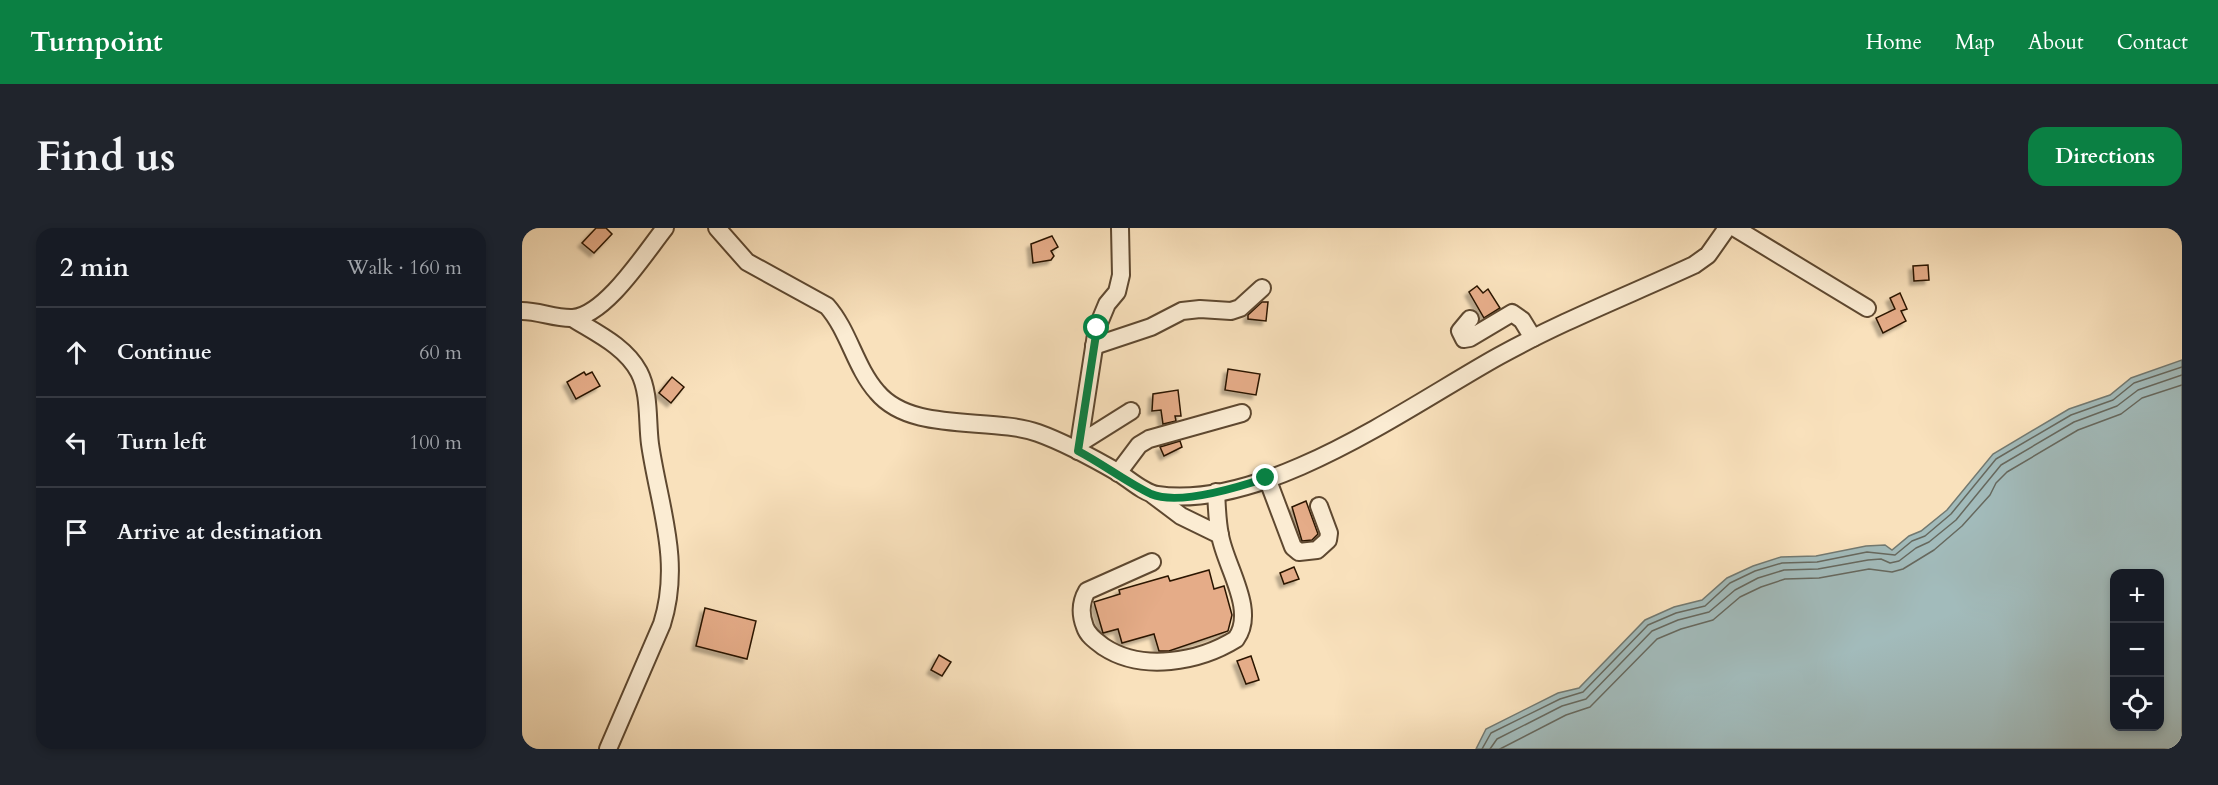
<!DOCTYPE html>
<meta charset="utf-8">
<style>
body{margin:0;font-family:Cardo,serif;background:#20242c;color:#f1f3f6}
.controls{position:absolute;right:18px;bottom:18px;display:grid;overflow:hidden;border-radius:12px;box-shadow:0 3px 9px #0003}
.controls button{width:54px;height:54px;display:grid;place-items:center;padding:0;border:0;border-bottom:2px solid #363941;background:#171b24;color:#f1f3f6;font:30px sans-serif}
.stop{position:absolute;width:18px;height:18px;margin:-14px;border:4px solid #0b8043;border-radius:50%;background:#fff}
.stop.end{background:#0b8043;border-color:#fff;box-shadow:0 2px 6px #0008}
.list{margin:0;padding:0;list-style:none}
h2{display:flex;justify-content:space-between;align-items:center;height:78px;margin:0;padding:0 24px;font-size:26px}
h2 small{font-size:20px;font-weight:400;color:#9ea1a6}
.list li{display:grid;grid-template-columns:39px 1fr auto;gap:18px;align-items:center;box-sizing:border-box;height:90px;padding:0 24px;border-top:2px solid #363941}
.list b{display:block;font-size:22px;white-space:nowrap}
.list em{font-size:20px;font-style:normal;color:#9ea1a6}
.icon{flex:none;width:33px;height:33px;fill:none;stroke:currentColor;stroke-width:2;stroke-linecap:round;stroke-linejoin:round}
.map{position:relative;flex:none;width:1660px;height:521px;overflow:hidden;border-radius:18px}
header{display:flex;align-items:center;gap:36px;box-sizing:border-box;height:84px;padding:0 30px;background:#0b8043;color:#fff}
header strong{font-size:28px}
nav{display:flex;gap:33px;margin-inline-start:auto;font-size:21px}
.intro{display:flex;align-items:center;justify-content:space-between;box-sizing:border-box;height:144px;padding:0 36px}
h1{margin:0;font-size:42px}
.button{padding:15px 27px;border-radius:18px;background:#0b8043;color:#fff;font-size:21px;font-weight:700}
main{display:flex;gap:36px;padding:0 36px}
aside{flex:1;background:#171b24;border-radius:18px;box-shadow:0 3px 9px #0003}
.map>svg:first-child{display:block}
</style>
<header>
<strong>Turnpoint</strong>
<nav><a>Home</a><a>Map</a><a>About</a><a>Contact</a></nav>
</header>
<div class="intro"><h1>Find us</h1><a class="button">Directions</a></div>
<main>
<aside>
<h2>2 min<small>Walk · 160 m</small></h2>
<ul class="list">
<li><svg class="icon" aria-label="ahead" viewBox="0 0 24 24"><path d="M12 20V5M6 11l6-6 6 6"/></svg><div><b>Continue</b></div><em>60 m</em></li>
<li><svg class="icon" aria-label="left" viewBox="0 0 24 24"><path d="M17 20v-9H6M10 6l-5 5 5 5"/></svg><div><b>Turn left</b></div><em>100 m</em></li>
<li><svg class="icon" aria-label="arrive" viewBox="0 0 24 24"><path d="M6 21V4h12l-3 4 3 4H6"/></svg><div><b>Arrive at destination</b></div></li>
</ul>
</aside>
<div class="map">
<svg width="1660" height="521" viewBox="0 0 1660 521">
<defs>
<filter id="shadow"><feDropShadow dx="-4" dy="4" stdDeviation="1.5" flood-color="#0004"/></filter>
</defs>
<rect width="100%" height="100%" fill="#f9e1bc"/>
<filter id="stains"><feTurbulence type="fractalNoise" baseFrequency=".00333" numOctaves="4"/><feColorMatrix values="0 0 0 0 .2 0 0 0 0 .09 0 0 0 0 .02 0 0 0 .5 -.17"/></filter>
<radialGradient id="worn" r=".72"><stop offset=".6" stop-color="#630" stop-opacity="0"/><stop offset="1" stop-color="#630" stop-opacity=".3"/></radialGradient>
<path fill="#a2bbbb" stroke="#727971" stroke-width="1.5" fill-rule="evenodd" d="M1660,132V521H954L964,501L1036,465L1057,460L1123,392L1152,379L1180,372L1205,350L1231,338L1259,329L1294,328L1344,318L1363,317L1370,322L1387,308L1399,303L1425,282L1471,226L1547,181L1588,167L1609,150ZM1592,346H1638V499H1592Z"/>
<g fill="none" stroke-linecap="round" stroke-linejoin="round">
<g stroke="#66685e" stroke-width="1.5">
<polyline points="960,521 969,505 1038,471 1061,464 1126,397 1154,385 1183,378 1208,355 1233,343 1260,335 1295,334 1345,324 1373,327 1390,313 1403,308 1429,286 1474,231 1549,187 1591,172 1612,155 1660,139"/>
<polyline points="968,521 975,511 1040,478 1064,471 1130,403 1156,392 1187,384 1213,362 1236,350 1262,342 1296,341 1346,332 1359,331 1368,335 1377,333 1394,320 1407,314 1434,292 1479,237 1552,194 1595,178 1616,162 1660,147"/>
<polyline points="978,521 1044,487 1068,479 1135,411 1159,401 1191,392 1218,369 1239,359 1263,351 1297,350 1347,341 1370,344 1381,341 1412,322 1440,298 1468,267 1474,255 1485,244 1556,202 1599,186 1620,170 1660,157"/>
</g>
</g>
<g fill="#e5ac88" stroke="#2b1501" stroke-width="1.5" filter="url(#shadow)">
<polygon points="74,0 84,0 90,6 72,25 60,15"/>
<polygon points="530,8 536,19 529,23 532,28 529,32 511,35 509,16"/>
<polygon points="1406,37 1407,52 1392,53 1391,38"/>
<polygon points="955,58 961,65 966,61 978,80 962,90 947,64"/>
<polygon points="1378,65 1385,81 1379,83 1384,93 1361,105 1354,90 1373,81 1368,70"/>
<polygon points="740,74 746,74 744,93 726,91 726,87"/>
<polygon points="706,141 738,146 734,167 703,162"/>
<polygon points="62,144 64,147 70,144 78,158 54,171 45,154"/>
<polygon points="150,149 162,159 149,175 137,165"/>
<polygon points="656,162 659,188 653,188 654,193 641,196 639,182 630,183 631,166"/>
<polygon points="658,213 660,219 642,228 638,219"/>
<polygon points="784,273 796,306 790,312 780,313 770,279"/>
<polygon points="772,339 777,351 762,356 758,345"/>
<polygon points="687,342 692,361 702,358 710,387 706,403 647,423 637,423 632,406 600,415 596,401 581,405 572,374 598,366 597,362 646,348 648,353"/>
<polygon points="183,380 234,393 225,431 174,418"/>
<polygon points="417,427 429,434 420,448 409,442"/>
<polygon points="729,428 737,452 724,456 715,433"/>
</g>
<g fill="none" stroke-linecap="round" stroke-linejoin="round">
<g stroke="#5e4830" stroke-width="20">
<g id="minor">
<path d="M195,0L225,34L305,78C327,103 333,139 355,164C390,206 468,188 516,205C544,215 571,230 597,245C608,252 622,265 635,267C743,283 887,178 977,128C1040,93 1107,67 1172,37L1186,27L1205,0"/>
<polyline points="1213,0 1345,80"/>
<path d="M0,83C17,83 34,91 51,90C84,87 123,25 143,0"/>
<path d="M50,90C74,105 103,118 117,144C128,165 125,193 128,216C137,278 160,333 140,396L86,521"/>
<polyline points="948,91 938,103 942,111 948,110 990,85 1000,92 1011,110"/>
<polyline points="572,118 629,99 660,83 678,81 709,83 718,80 740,60"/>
<polyline points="558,215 609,183"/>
<polyline points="556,223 575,100 585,76 595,64 599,47 598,0"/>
<polyline points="596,245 617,217 627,211 720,185"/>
<polyline points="745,250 771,319 777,324 795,322 806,312 807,305 797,278"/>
<polyline points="631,267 659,288 698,307"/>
<path d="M630,334L565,363C558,375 558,386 563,399C566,408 574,413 582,419C620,444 677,434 714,411C735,382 703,338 698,307C695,293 695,279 694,264"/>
</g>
</g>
<use href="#minor" stroke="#fbecd3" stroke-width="16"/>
</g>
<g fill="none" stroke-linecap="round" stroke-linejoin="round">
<path stroke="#0b8043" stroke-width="8" d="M575,100L556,223C581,236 604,254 629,266C657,278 717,259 744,250"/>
</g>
<rect width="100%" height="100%" filter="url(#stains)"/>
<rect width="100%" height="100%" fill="url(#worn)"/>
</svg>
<div class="controls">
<button>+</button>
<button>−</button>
<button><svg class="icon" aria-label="locate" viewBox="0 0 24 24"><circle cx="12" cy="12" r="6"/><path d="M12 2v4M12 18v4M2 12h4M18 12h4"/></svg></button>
</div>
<div class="stop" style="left:575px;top:100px"></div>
<div class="stop end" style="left:744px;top:250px"></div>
</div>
</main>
